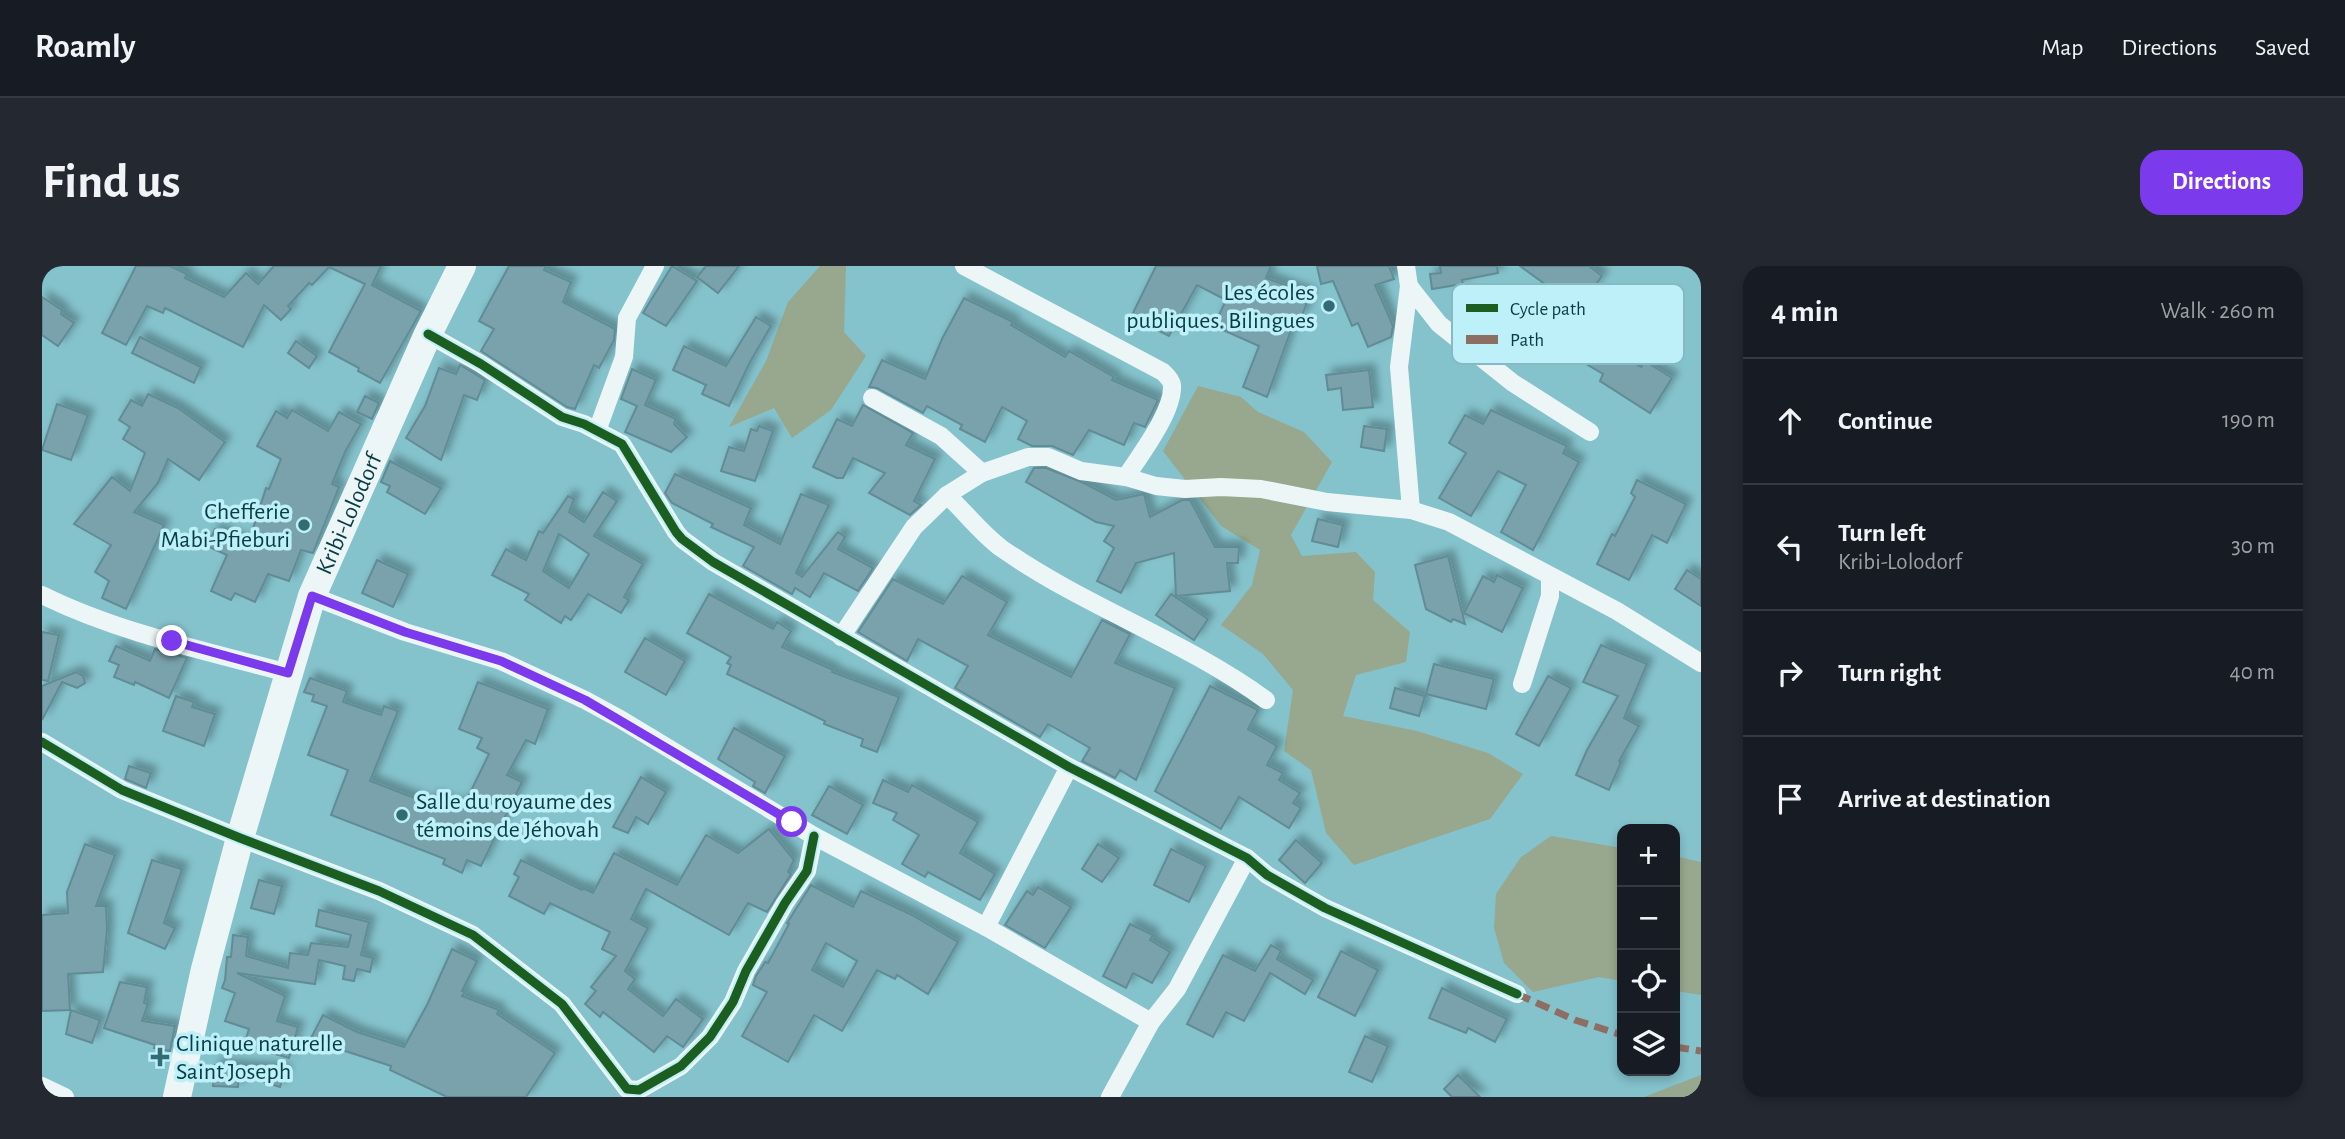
<!DOCTYPE html>
<meta charset="utf-8">
<style>
body{margin:0;font-family:"Alegreya Sans",sans-serif;background:#242831;color:#f1f3f6}
.controls{position:absolute;right:21px;bottom:21px;display:grid;overflow:hidden;border-radius:14px;box-shadow:0 4px 10px #0003}
.controls button{width:63px;height:63px;display:grid;place-items:center;padding:0;border:0;border-bottom:2px solid #363941;background:#171b24;color:#f1f3f6;font:35px sans-serif}
.stop{position:absolute;width:21px;height:21px;margin:-16px;border:5px solid #7c3aed;border-radius:50%;background:#fff}
.stop.end{background:#7c3aed;border-color:#fff;box-shadow:0 2px 7px #0008}
.list{margin:0;padding:0;list-style:none}
h2{display:flex;justify-content:space-between;align-items:center;height:91px;margin:0;padding:0 28px;font-size:30px}
h2 small{font-size:23px;font-weight:400;color:#9ea1a6}
.list li{display:grid;grid-template-columns:46px 1fr auto;gap:21px;align-items:center;box-sizing:border-box;height:126px;padding:0 28px;border-top:2px solid #363941}
.list b{display:block;font-size:26px;white-space:nowrap}
.list p{margin:0;font-size:23px;white-space:nowrap;color:#9ea1a6}
.list em{font-size:23px;font-style:normal;color:#9ea1a6}
.icon{flex:none;width:38px;height:38px;fill:none;stroke:currentColor;stroke-width:2;stroke-linecap:round;stroke-linejoin:round}
.map{position:relative;flex:none;width:1659px;height:831px;overflow:hidden;border-radius:21px}
header{display:flex;align-items:center;gap:42px;box-sizing:border-box;height:98px;padding:0 35px;background:#171b24;border-bottom:2px solid #363941}
header strong{font-size:33px}
nav{display:flex;gap:38px;margin-inline-start:auto;font-size:24px}
.intro{display:flex;align-items:center;justify-content:space-between;box-sizing:border-box;height:168px;padding:0 42px}
h1{margin:0;font-size:49px}
.button{padding:18px 32px;border-radius:21px;background:#7c3aed;color:#fff;font-size:24px;font-weight:700}
main{display:flex;gap:42px;padding:0 42px}
aside{flex:1;background:#171b24;border-radius:21px;box-shadow:0 4px 10px #0003}
.map>svg:first-child{display:block}
</style>
<header>
<strong>Roamly</strong>
<nav><a>Map</a><a>Directions</a><a>Saved</a></nav>
</header>
<div class="intro"><h1>Find us</h1><a class="button">Directions</a></div>
<main>
<div class="map">
<svg width="1659" height="831" viewBox="0 0 1659 831">
<defs>
<filter id="shadow"><feDropShadow dx="6" dy="-6" stdDeviation="3.5" flood-color="#0004"/></filter>
</defs>
<rect width="100%" height="100%" fill="#84c2cc"/>
<g fill="#97a88e">
<polygon points="778,0 804,0 802,66 824,90 789,144 750,172 732,142 687,161 724,95 746,36"/>
<polygon points="1156,120 1199,131 1216,146 1262,166 1290,196 1249,269 1260,290 1314,286 1333,306 1331,334 1368,366 1364,396 1314,409 1301,450 1375,465 1446,487 1481,508 1448,553 1312,599 1284,567 1269,504 1242,485 1251,424 1221,388 1179,359 1210,319 1218,284 1179,260 1121,185"/>
<polygon points="1509,570 1580,582 1580,715 1557,711 1491,726 1462,697 1452,662 1454,628 1479,591"/>
<polygon points="1633,590 1659,596 1659,729 1633,725"/>
<polygon points="1659,809 1659,831 1602,831"/>
</g>
<g fill="#79a2ac" stroke="#618c96" stroke-width="2" fill-rule="evenodd" filter="url(#shadow)">
<polygon points="94,0 128,0 145,8 143,12 182,31 204,7 216,18 232,0 339,0 330,19 379,45 338,117 316,105 317,102 287,86 323,18 287,1 270,19 267,17 246,40 249,43 239,54 222,39 201,81 123,42 121,47 105,40 84,79 60,67"/>
<polygon points="467,0 504,0 502,4 529,16 521,36 573,63 572,74 557,102 552,99 533,143 525,141 439,85 452,63 437,55"/>
<polygon points="630,0 655,15 624,60 601,47"/>
<polygon points="664,0 697,0 676,27 655,11"/>
<polygon points="1114,0 1229,0 1224,12 1268,28 1259,52 1254,50 1225,131 1201,121 1217,80 1172,60 1184,34 1155,19 1127,70 1089,51"/>
<polygon points="1275,0 1347,0 1352,13 1333,19 1351,60 1349,71 1326,81 1316,57 1310,60 1291,15 1279,18"/>
<polygon points="1398,0 1455,0 1456,7 1420,14 1421,18 1390,23 1388,8 1399,7"/>
<polygon points="1478,0 1547,0 1560,10 1536,42"/>
<polygon points="0,31 20,44 19,48 32,57 16,80 0,69"/>
<polygon points="922,32 971,56 969,59 1023,91 1027,85 1072,111 1070,114 1116,134 1103,161 1092,157 1082,179 1047,164 1031,189 1010,180 990,180 976,173 985,155 960,141 943,176 918,163 920,159 885,140 881,147 835,122 827,121 840,94 883,113 900,73"/>
<polygon points="714,51 729,60 708,96 687,140 660,128 664,119 631,104 642,80 684,100"/>
<polygon points="1539,55 1567,65 1562,78 1599,101 1603,95 1630,112 1608,147 1558,115 1561,108 1522,85"/>
<polygon points="98,71 159,101 152,117 90,87"/>
<polygon points="254,75 275,90 267,102 246,87"/>
<polygon points="418,99 443,114 435,134 422,129 399,194 364,172 383,140 397,102 414,108"/>
<polygon points="590,103 614,114 603,139 634,153 632,158 645,171 629,186 583,166 595,140 579,133"/>
<polygon points="1327,104 1331,141 1301,144 1299,122 1286,124 1284,109"/>
<polygon points="106,128 136,142 183,176 157,214 126,193 116,217 92,246 122,259 84,343 60,332 67,315 53,306 69,279 32,258 70,211 88,225 103,187 81,173 88,161 77,154 89,134 100,140"/>
<polygon points="323,130 337,137 330,153 315,146"/>
<polygon points="15,138 46,149 29,194 0,184"/>
<polygon points="821,139 871,167 864,179 893,193 872,235 879,239 868,249 827,227 843,207 811,192 801,212 795,212 771,201 795,153 810,160"/>
<polygon points="250,144 286,165 297,146 319,158 303,186 290,218 297,221 271,287 259,284 247,315 226,308 213,336 193,327 189,334 169,325 185,289 165,280 173,263 206,278 224,222 227,223 239,193 215,180 234,145 245,152"/>
<polygon points="1449,144 1525,180 1521,187 1537,196 1491,284 1459,266 1484,219 1456,205 1429,250 1397,232 1424,187 1407,177 1423,149 1441,158"/>
<polygon points="717,160 731,165 713,215 679,205 687,181 702,185 709,163 715,165"/>
<polygon points="1322,160 1345,163 1342,185 1319,181"/>
<polygon points="348,195 399,222 383,248 345,226 348,220 339,216"/>
<polygon points="992,202 1004,202 1042,217 1074,234 1102,228 1108,251 1140,234 1148,234 1173,281 1197,281 1196,297 1185,297 1188,325 1134,330 1132,287 1094,297 1079,327 1055,315 1072,282 1062,275 1072,260 1054,256 984,216"/>
<polygon points="633,208 709,242 702,259 738,278 759,228 787,239 754,307 760,311 796,266 803,271 796,283 831,302 816,325 782,307 768,331 753,322 750,328 701,300 712,281 669,261 671,258 630,237 623,227"/>
<polygon points="1595,214 1644,238 1625,277 1610,269 1587,314 1555,298 1570,268 1573,270 1593,231 1589,227"/>
<path d="M561,226L575,235L552,270L601,298L582,331L587,334L579,347L546,328L529,354L523,350L519,357L483,334L487,328L450,309L464,283L484,294L497,265L501,267L526,230L532,233L527,246L542,256ZM517,268L547,288L527,322L501,305Z"/>
<polygon points="1276,253 1301,259 1296,281 1270,275"/>
<polygon points="1406,290 1423,358 1411,353 1409,356 1384,343 1373,299"/>
<polygon points="335,294 366,308 351,341 320,327"/>
<polygon points="1645,304 1659,313 1659,340 1633,323"/>
<polygon points="1455,309 1481,322 1460,366 1422,347 1441,310 1452,316"/>
<polygon points="920,310 965,336 946,369 1029,411 1060,354 1088,368 1073,397 1133,422 1094,514 1078,504 1073,512 1040,495 1048,482 1006,458 998,471 913,422 926,400 876,373 865,395 816,366 851,313 901,338"/>
<polygon points="667,328 731,363 735,356 749,365 740,381 791,404 790,406 857,431 835,486 819,480 821,473 782,458 783,455 685,408 689,399 685,397 689,391 645,367"/>
<polygon points="1129,328 1166,353 1152,374 1114,349"/>
<polygon points="0,366 17,369 6,415 0,414"/>
<polygon points="603,372 643,395 624,429 583,406"/>
<polygon points="1559,379 1605,398 1582,452 1597,460 1577,495 1579,496 1567,524 1534,509 1545,484 1576,430 1541,416"/>
<polygon points="74,380 108,395 113,383 145,392 127,432 93,416 92,419 72,411 77,399 67,395"/>
<polygon points="1392,398 1452,413 1444,443 1384,428"/>
<polygon points="34,406 41,410 43,417 35,422 20,416 0,454 0,420"/>
<polygon points="1506,410 1529,422 1497,480 1474,468"/>
<polygon points="268,412 305,425 301,436 339,449 342,440 356,445 328,515 388,538 391,531 416,540 417,537 422,539 447,488 435,482 440,472 417,463 436,416 506,443 493,478 484,474 465,509 480,516 439,600 425,594 420,607 401,598 403,593 289,549 306,504 266,489 285,440 270,435 272,429 262,426"/>
<polygon points="1168,420 1216,444 1206,463 1235,480 1225,499 1241,507 1237,514 1258,527 1251,537 1259,542 1247,562 1197,531 1179,563 1113,525"/>
<polygon points="1353,422 1383,430 1377,450 1348,442"/>
<polygon points="134,430 152,436 150,441 173,448 162,480 121,465"/>
<polygon points="692,462 743,490 723,527 711,520 713,516 676,493"/>
<polygon points="87,500 109,507 104,522 83,513"/>
<polygon points="599,511 624,526 606,558 594,551 586,567 571,561"/>
<polygon points="841,514 866,526 870,519 936,556 918,587 953,608 938,634 886,606 883,611 860,598 877,569 851,554 855,547 831,537"/>
<polygon points="787,520 821,539 805,568 770,549"/>
<polygon points="727,563 752,594 746,606 749,608 725,646 706,637 687,669 604,623 589,653 606,662 583,705 593,713 586,723 621,750 634,733 661,753 641,781 625,770 612,786 561,746 558,751 543,738 554,725 549,721 574,690 560,683 568,666 508,637 502,648 467,630 477,611 472,608 479,594 540,624 541,622 551,627 572,587 635,619 664,569 696,587"/>
<polygon points="1254,574 1280,597 1263,617 1237,594"/>
<polygon points="43,578 73,589 54,640 64,640 65,663 61,706 26,708 28,744 0,745 0,649 26,647 25,626"/>
<polygon points="1056,578 1077,592 1060,616 1040,603"/>
<polygon points="1129,583 1164,600 1147,636 1112,619"/>
<polygon points="110,594 140,603 122,657 133,662 123,683 86,667"/>
<polygon points="217,614 240,620 232,648 209,642"/>
<path d="M769,619L811,641L819,625L870,649L916,676L886,728L855,709L853,713L835,704L800,765L772,749L746,796L700,770L725,726L711,719L714,710L723,696L726,697L747,658L745,657ZM784,677L815,695L801,721L770,704Z"/>
<polygon points="996,621 1029,641 1003,682 963,659 985,625 991,629"/>
<polygon points="277,644 327,656 319,689 331,692 328,706 315,703 312,715 301,713 303,700 277,694 273,718 195,707 243,730 235,755 256,761 247,792 202,779 207,763 183,755 193,727 180,722 183,714 185,691 189,691 191,669 206,671 204,690 246,702 248,687 266,689 269,677 306,681 309,669 274,660"/>
<polygon points="1088,658 1111,669 1108,674 1128,686 1110,717 1091,707 1084,722 1061,710"/>
<polygon points="1229,679 1239,685 1235,693 1271,714 1263,728 1228,707 1202,755 1184,746 1171,771 1145,758 1181,689 1213,705"/>
<polygon points="410,683 435,695 420,725 423,726 420,730 457,744 455,748 513,787 484,831 405,831 348,804 349,800 297,783 270,770 281,749 315,766 362,781 385,739"/>
<polygon points="1299,685 1336,704 1313,750 1276,731"/>
<polygon points="78,716 105,721 102,737 106,738 100,755 133,760 128,785 112,782 113,779 62,762"/>
<polygon points="1400,722 1465,753 1453,776 1426,762 1424,767 1387,752"/>
<polygon points="29,744 58,754 50,777 24,768"/>
<polygon points="1323,770 1346,780 1330,816 1307,806"/>
<polygon points="173,799 191,800 243,804 238,821 197,808 196,821 171,820"/>
<polygon points="1416,809 1438,831 1410,831 1402,823"/>
</g>
<g fill="none" stroke-linecap="round" stroke-linejoin="round">
<g stroke="#edf6f7" stroke-width="18">
<path d="M922,0L1121,106C1125,110 1129,113 1130,119C1132,145 1098,189 1084,211L1114,220L1143,223L1179,221L1219,223L1285,236L1369,244L1407,256L1575,345L1659,397"/>
<polyline points="1364,0 1367,20 1357,101 1369,244"/>
<polyline points="1367,20 1397,58 1471,117 1548,166"/>
<polyline points="386,68 439,98 520,151 542,158 580,178 634,266 640,273 671,296 1027,501 1205,592 1225,609 1283,642 1475,728"/>
<polyline points="830,132 899,170 940,207"/>
<polyline points="555,165 582,91 585,52 613,0"/>
<path d="M905,229C923,246 940,268 959,282C1043,341 1142,374 1224,434"/>
<path d="M0,329C77,367 164,385 246,407"/>
<polyline points="270,330 363,366 459,395 543,434 578,453 772,570 944,661 1109,756"/>
<polyline points="799,371 872,261 905,229 940,207 986,191 1006,191 1039,205 1084,211"/>
<polyline points="1480,418 1508,330 1508,310"/>
<polyline points="0,476 80,524 198,572 337,625 431,669 520,738 585,823 597,824 639,800 668,771 691,736 704,705 743,637 765,605 772,570"/>
<polyline points="944,661 1027,501"/>
<polyline points="0,820 23,831"/>
<polyline points="1068,831 1109,756 1135,723 1205,592"/>
</g>
<path stroke="#edf6f7" stroke-width="28" id="s1" d="M135,831L163,703L198,572L270,330L386,68L420,0"/>
<g stroke="#8d6e63" stroke-width="7" stroke-dasharray="14 7" stroke-linecap="butt">
<polyline points="1475,728 1533,754 1580,769"/>
<polyline points="1633,781 1659,785"/>
</g>
<g stroke="#bdf0f9" stroke-width="13">
<g id="cycleway">
<polyline points="386,68 439,98 520,151 542,158 580,178 634,266 640,273 671,296 1027,501 1205,592 1225,609 1283,642 1475,728"/>
<polyline points="0,476 80,524 198,572 337,625 431,669 520,738 585,823 597,824 639,800 668,771 691,736 704,705 743,637 765,605 772,570"/>
</g>
</g>
<use href="#cycleway" stroke="#1b5e20" stroke-width="9"/>
</g>
<g fill="none" stroke-linecap="round" stroke-linejoin="round">
<polyline stroke="#7c3aed" stroke-width="9" points="130,375 246,407 270,330 363,366 459,395 543,434 750,556"/>
</g>
<g fill="#326b74" stroke="#bdf0f9" stroke-width="2.5">
<circle cx="1287" cy="40" r="7"/>
<circle cx="262" cy="259" r="7"/>
<circle cx="360" cy="549" r="7"/>
<path d="M114.5 780.5h7v7h7v7h-7v7h-7v-7h-7v-7h7z"/>
</g>
<g text-anchor="middle" stroke-width="7" stroke-linejoin="round" paint-order="stroke">
<g font-size="24" fill="#063c44" stroke="#bdf0f9" text-anchor="end">
<text x="1273" y="34">Les écoles<tspan x="1273" dy="28">publiques. Bilingues</tspan></text>
<text x="248" y="253">Chefferie<tspan x="248" dy="28">Mabi-Pfieburi</tspan></text>
<text x="374" y="543" text-anchor="start">Salle du royaume des<tspan x="374" dy="28">témoins de Jéhovah</tspan></text>
<text x="134" y="785" text-anchor="start">Clinique naturelle<tspan x="134" dy="28">Saint Joseph</tspan></text>
</g>
<g font-size="24" fill="#063c44" stroke="#bdf0f9">
<text dy="8" stroke="none"><textPath href="#s1" startOffset="609">Kribi-Lolodorf</textPath></text>
</g>
</g>
<rect x="1410" y="18" width="232" height="80" rx="10" fill="#bdf0f9" stroke="#86bac3" stroke-width="2"/>
<rect x="1424" y="38" width="32" height="8" fill="#1b5e20"/>
<rect x="1424" y="69" width="32" height="9" fill="#8d6e63"/>
<g font-size="19" fill="#063c44">
<text x="1468" y="49">Cycle path</text>
<text x="1468" y="80">Path</text>
</g>
</svg>
<div class="controls">
<button>+</button>
<button>−</button>
<button><svg class="icon" aria-label="locate" viewBox="0 0 24 24"><circle cx="12" cy="12" r="6"/><path d="M12 2v4M12 18v4M2 12h4M18 12h4"/></svg></button>
<button><svg class="icon" aria-label="layers" viewBox="0 0 24 24"><path d="M12 4l9 5-9 5-9-5zM3 14l9 5 9-5"/></svg></button>
</div>
<div class="stop" style="left:750px;top:556px"></div>
<div class="stop end" style="left:130px;top:375px"></div>
</div>
<aside>
<h2>4 min<small>Walk · 260 m</small></h2>
<ul class="list">
<li><svg class="icon" aria-label="ahead" viewBox="0 0 24 24"><path d="M12 20V5M6 11l6-6 6 6"/></svg><div><b>Continue</b></div><em>190 m</em></li>
<li><svg class="icon" aria-label="left" viewBox="0 0 24 24"><path d="M17 20v-9H6M10 6l-5 5 5 5"/></svg><div><b>Turn left</b><p>Kribi-Lolodorf</p></div><em>30 m</em></li>
<li><svg class="icon" aria-label="right" viewBox="0 0 24 24"><path d="M7 20v-9h11M14 6l5 5-5 5"/></svg><div><b>Turn right</b></div><em>40 m</em></li>
<li><svg class="icon" aria-label="arrive" viewBox="0 0 24 24"><path d="M6 21V4h12l-3 4 3 4H6"/></svg><div><b>Arrive at destination</b></div></li>
</ul>
</aside>
</main>
